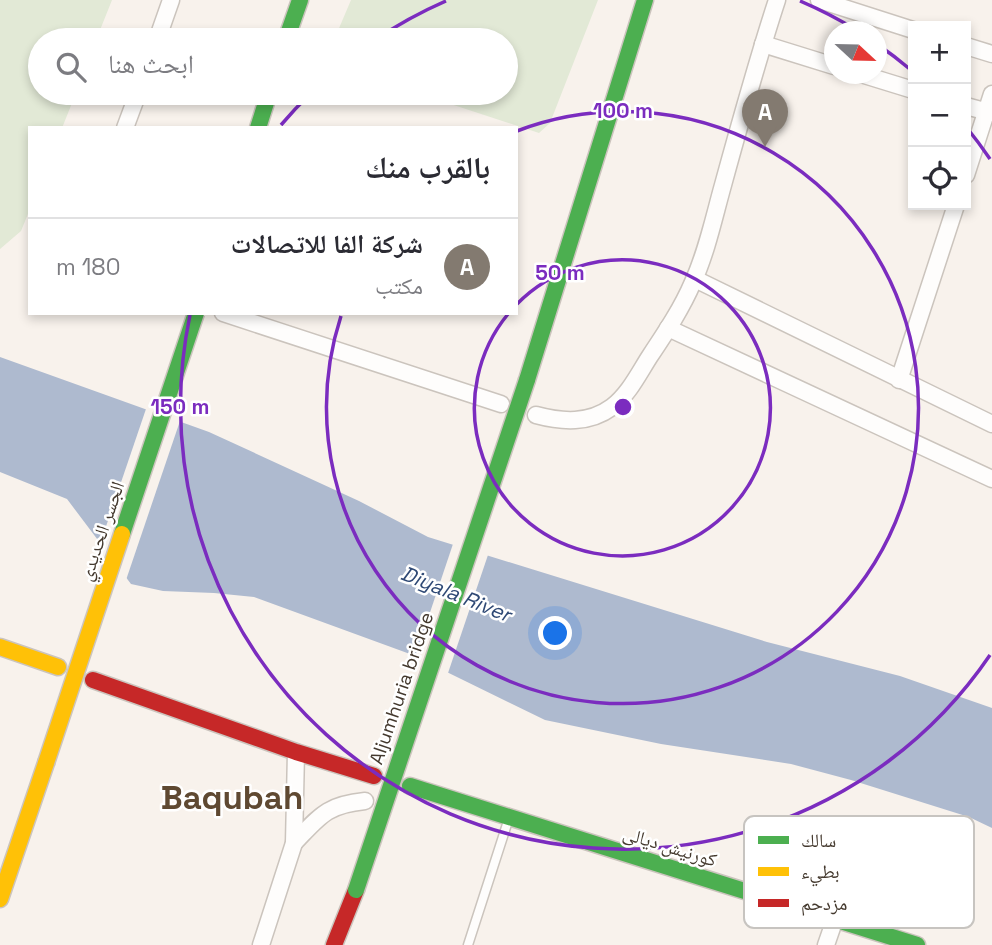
<!DOCTYPE html>
<html lang="ar">
<meta charset="utf-8">
<style>
body{margin:0;font-family:"Space Grotesk","Noto Naskh Arabic",sans-serif;background:#f7f7f7;color:#2b2b33;direction:rtl}
.controls{position:absolute;right:21px;top:21px;display:grid;overflow:hidden;border-radius:0px;box-shadow:0 4px 10px #0003}
.controls button{width:63px;height:63px;display:grid;place-items:center;padding:0;border:0;border-bottom:2px solid #e1e1e2;background:#fff;color:#2b2b33;font:35px sans-serif}
.compass{position:absolute;left:824px;top:21px;width:63px;height:63px;border-radius:50%;background:#fff;box-shadow:0 4px 10px #0003;rotate:112deg}
.you{position:absolute;left:556px;top:634px;width:24px;height:24px;margin:-18px;border:5px solid #fff;border-radius:50%;background:#1a73e8;box-shadow:0 0 0 10px #1a73e833}
.badge{display:grid;place-items:center;width:46px;height:46px;border-radius:50%;background:#837a70;color:#fff;font-size:23px;font-weight:700}
.pin{position:absolute;translate:-50% -58px;filter:drop-shadow(0 2px 4px #0008)}
.pin::after{content:'';position:absolute;top:37px;width:24px;height:21px;background:inherit;clip-path:polygon(0 0,100% 0,50% 100%)}
.list{margin:0;padding:0;list-style:none}
h2{display:flex;justify-content:space-between;align-items:center;height:91px;margin:0;padding:0 28px;font-size:30px}
h2 small{font-size:23px;font-weight:400;color:#7c7c81}
.list li{display:grid;grid-template-columns:46px 1fr auto;gap:21px;align-items:center;box-sizing:border-box;height:98px;padding:0 28px;border-top:2px solid #e1e1e2}
.list b{display:block;font-size:26px;white-space:nowrap}
.list p{margin:0;font-size:23px;white-space:nowrap;color:#7c7c81}
.list em{font-size:23px;font-style:normal;color:#7c7c81}
.icon{flex:none;width:38px;height:38px;fill:none;stroke:currentColor;stroke-width:2;stroke-linecap:round;stroke-linejoin:round}
.map{position:relative;flex:none;width:992px;height:945px;overflow:hidden;direction:ltr}
.search{position:absolute;background:#fff;box-shadow:0 4px 10px #0003;left:28px;top:28px;width:490px;height:77px;display:flex;align-items:center;gap:18px;box-sizing:border-box;padding:0 24px;border-radius:38px;color:#7c7c81;font-size:26px}
.panel{position:absolute;background:#fff;box-shadow:0 4px 10px #0003;left:28px;top:126px;width:490px;height:189px;border-radius:0px;direction:rtl}
.map>svg:first-child{display:block}
</style>
<div class="map">
<svg width="992" height="945" viewBox="0 0 992 945">
<rect width="100%" height="100%" fill="#f8f2ec"/>
<g fill="#e2e9d6">
<polygon points="0,0 112,0 96,40 40,40 40,93 76,93 62,128 30,128 30,209 21,231 0,249"/>
<polygon points="351,0 598,0 550,123 539,133 417,93 506,93 506,40 334,40"/>
</g>
<polygon fill="#aebacf" points="0,357 209,432 359,501 428,537 767,642 900,676 992,708 992,828 969,817 851,780 791,764 661,744 545,720 410,654 254,597 214,593 163,591 131,584 67,499 0,472"/>
<g fill="#f8f2ec">
<polygon points="147,406 181,418 125,583 99,547"/>
<polygon points="454,541 489,552 447,676 414,660"/>
</g>
<g fill="none" stroke-linecap="round" stroke-linejoin="round">
<g stroke="#cbc4bd" stroke-width="11">
<polyline id="lane" points="468,945 509,818"/>
</g>
<g stroke="#cbc4bd" stroke-width="19">
<g id="street">
<polyline points="819,0 913,30"/>
<polyline points="157,40 171,0"/>
<polyline points="763,44 834,66"/>
<polyline points="966,46 992,54"/>
<polyline points="861,74 913,90"/>
<polyline points="966,106 992,113"/>
<polyline points="125,128 138,93"/>
<polyline points="966,175 992,94"/>
<polyline points="695,279 992,424"/>
<polyline points="223,313 501,404"/>
<polyline points="668,328 992,479"/>
<polyline points="899,380 956,205"/>
<path d="M536,415C562,422 589,424 612,407C629,394 639,373 650,356C666,332 682,308 693,282C707,251 714,217 723,185C740,123 757,61 777,0"/>
<path d="M294,843C320,816 326,805 365,801"/>
<polyline points="261,945 294,843 296,752"/>
<polyline points="826,945 835,919"/>
</g>
</g>
<g stroke="#cbc4bd" stroke-width="19">
<g id="fast">
<polyline points="286,40 300,0"/>
<polyline points="258,128 269,93"/>
<polyline points="527,380 645,0"/>
<polyline points="410,786 917,945"/>
</g>
</g>
<g stroke="#cbc4bd" stroke-width="19">
<g id="slow">
<polyline points="0,647 58,667"/>
<polyline points="0,899 46,763"/>
</g>
</g>
<g stroke="#cbc4bd" stroke-width="19">
<g id="jam">
<polyline points="93,680 296,752 374,776"/>
<polyline points="334,945 356,890"/>
</g>
</g>
<use href="#lane" stroke="#fefdfc" stroke-width="8"/>
<use href="#street" stroke="#fefdfc" stroke-width="16"/>
<use href="#fast" stroke="#4caf50" stroke-width="16"/>
<use href="#slow" stroke="#ffc107" stroke-width="16"/>
<use href="#jam" stroke="#c62828" stroke-width="16"/>
<g stroke="#cbc4bd" stroke-width="19" stroke-linecap="butt">
<g id="fast-bridge">
<polyline points="122,534 196,313"/>
<polyline points="356,890 527,380"/>
</g>
</g>
<g stroke="#cbc4bd" stroke-width="19" stroke-linecap="butt">
<polyline id="slow-bridge" points="46,763 122,534"/>
</g>
<use href="#fast-bridge" stroke="#4caf50" stroke-width="16"/>
<use href="#slow-bridge" stroke="#ffc107" stroke-width="16"/>
</g>
<g fill="none" stroke="#7b2cbf" stroke-width="3.5">
<path d="M517 304A148 148 0 1 1 508 314"/>
<path d="M517 131A296 296 0 1 1 341 316"/>
<path d="M990 655A443 443 0 0 1 190 315M281 125A443 443 0 0 1 310 94M375 40A443 443 0 0 1 446 1M800 1A443 443 0 0 1 858 31M877 44A443 443 0 0 1 911 70M967 128A443 443 0 0 1 990 159"/>
</g>
<g text-anchor="middle" stroke-width="5" stroke-linejoin="round" paint-order="stroke">
<g font-size="19" fill="#44392e" stroke="#fff">
<text transform="translate(101 531) rotate(-71)" y="7">الجسر الحديدي</text>
<text transform="translate(401 688) rotate(-71)" y="7">Aljumhuria bridge</text>
<text transform="translate(670 846) rotate(17)" y="7">كورنيش ديالى</text>
</g>
<g font-size="21" font-style="italic" fill="#2f4975" stroke="#fff">
<text transform="translate(456 594) rotate(22)" y="7">Diyala River</text>
</g>
<g font-size="33" font-weight="bold" fill="#5f4932" stroke="#fff">
<text x="232" y="809">Baqubah</text>
</g>
</g>
<rect x="744" y="816" width="230" height="112" rx="10" fill="#fff" stroke="#c7c4c0" stroke-width="2"/>
<rect x="758" y="836" width="31" height="8" fill="#4caf50"/>
<rect x="758" y="867" width="31" height="9" fill="#ffc107"/>
<rect x="758" y="899" width="31" height="8" fill="#c62828"/>
<g font-size="19" fill="#44392e">
<text x="801" y="847">سالك</text>
<text x="801" y="878">بطيء</text>
<text x="801" y="910">مزدحم</text>
</g>
<circle cx="623" cy="407" r="10" fill="#7b2cbf" stroke="#fff" stroke-width="3.5"/>
<g font-size="21" text-anchor="middle" font-weight="bold" fill="#7b2cbf" stroke="#fff" stroke-width="5" stroke-linejoin="round" paint-order="stroke">
<text x="623" y="118">100 m</text>
<text x="560" y="280">50 m</text>
<text x="180" y="414">150 m</text>
</g>
</svg>
<div class="controls">
<button>+</button>
<button>−</button>
<button><svg class="icon" aria-label="locate" viewBox="0 0 24 24"><circle cx="12" cy="12" r="6"/><path d="M12 2v4M12 18v4M2 12h4M18 12h4"/></svg></button>
</div>
<svg class="compass" viewBox="-18 -18 36 36"><path d="M0-13l5 13h-10z" fill="#e53935"/><path d="M0 13l5-13h-10z" fill="#7c7c81"/></svg>
<div class="you"></div>
<div class="pin badge" style="left:765px;top:147px">A</div>
<div class="search"><svg class="icon" aria-label="search" viewBox="0 0 24 24"><circle cx="10" cy="10" r="6"/><path d="M15 15l6 6"/></svg>ابحث هنا</div>
<section class="panel">
<h2>بالقرب منك<small></small></h2>
<ul class="list">
<li><span class="badge">A</span><div><b>شركة الفا للاتصالات</b><p>مكتب</p></div><em>180 m</em></li>
</ul>
</section>
</div>
